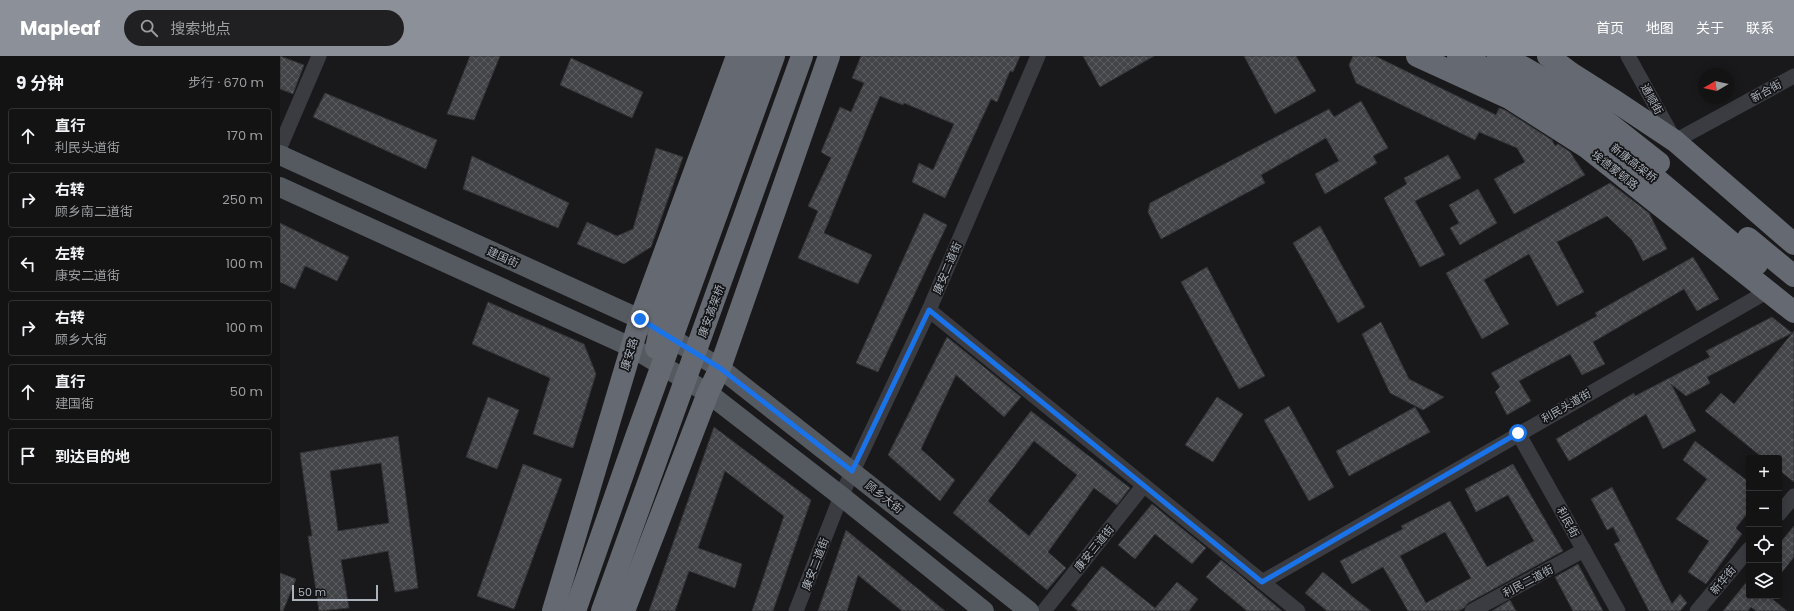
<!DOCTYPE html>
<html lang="zh">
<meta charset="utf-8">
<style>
body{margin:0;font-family:Poppins,"Noto Sans SC",sans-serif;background:#202022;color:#f1f3f6}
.controls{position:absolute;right:12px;bottom:12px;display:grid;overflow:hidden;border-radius:4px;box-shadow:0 2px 10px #0003}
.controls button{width:36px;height:36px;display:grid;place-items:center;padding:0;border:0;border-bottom:1px solid #323234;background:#131314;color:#f1f3f6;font:20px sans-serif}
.compass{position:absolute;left:1418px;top:12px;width:36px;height:36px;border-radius:50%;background:#131314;box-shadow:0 2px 10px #0003;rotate:261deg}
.scale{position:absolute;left:12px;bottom:10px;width:86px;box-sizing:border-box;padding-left:4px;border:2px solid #abb2bc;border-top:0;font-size:11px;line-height:14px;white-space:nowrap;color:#abb2bc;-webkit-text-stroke:3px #141416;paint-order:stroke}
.stop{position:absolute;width:12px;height:12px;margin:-9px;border:3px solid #1a73e8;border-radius:50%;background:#fff}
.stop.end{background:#1a73e8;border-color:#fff;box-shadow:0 1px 4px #0008}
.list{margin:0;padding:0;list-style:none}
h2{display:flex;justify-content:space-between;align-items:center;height:52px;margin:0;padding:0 16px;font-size:17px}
h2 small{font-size:13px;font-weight:400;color:#9d9ea0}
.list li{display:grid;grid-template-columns:26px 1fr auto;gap:12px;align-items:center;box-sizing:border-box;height:56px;margin:0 8px 8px;padding:0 8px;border:1px solid #323234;border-radius:4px}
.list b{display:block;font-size:15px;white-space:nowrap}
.list p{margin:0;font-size:13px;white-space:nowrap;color:#9d9ea0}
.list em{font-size:13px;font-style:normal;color:#9d9ea0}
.icon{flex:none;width:22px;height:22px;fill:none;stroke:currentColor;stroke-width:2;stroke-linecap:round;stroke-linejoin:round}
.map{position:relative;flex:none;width:1514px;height:555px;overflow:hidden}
header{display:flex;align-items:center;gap:24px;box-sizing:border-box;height:56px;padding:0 20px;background:#8c9099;color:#fff}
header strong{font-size:19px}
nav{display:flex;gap:22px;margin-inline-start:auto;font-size:14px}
.search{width:280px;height:36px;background:#202022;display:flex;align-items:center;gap:10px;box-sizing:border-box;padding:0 14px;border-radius:22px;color:#9d9ea0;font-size:15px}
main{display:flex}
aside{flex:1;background:#131314}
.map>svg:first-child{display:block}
</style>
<header>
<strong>Mapleaf</strong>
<div class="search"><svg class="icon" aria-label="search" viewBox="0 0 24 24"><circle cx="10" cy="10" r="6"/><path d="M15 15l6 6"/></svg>搜索地点</div>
<nav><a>首页</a><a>地图</a><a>关于</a><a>联系</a></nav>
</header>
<main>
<aside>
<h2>9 分钟<small>步行 · 670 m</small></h2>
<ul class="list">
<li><svg class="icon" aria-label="ahead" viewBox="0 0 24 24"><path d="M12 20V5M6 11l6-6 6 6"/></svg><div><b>直行</b><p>利民头道街</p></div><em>170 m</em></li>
<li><svg class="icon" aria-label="right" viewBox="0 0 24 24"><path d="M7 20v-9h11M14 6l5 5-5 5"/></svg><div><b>右转</b><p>顾乡南二道街</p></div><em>250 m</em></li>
<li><svg class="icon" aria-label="left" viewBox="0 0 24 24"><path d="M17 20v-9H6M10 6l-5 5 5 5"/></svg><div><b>左转</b><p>康安二道街</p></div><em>100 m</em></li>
<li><svg class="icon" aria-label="right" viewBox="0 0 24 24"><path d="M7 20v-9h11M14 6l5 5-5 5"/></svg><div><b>右转</b><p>顾乡大街</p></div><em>100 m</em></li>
<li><svg class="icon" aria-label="ahead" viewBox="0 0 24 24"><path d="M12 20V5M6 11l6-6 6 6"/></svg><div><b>直行</b><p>建国街</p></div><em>50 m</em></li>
<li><svg class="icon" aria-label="arrive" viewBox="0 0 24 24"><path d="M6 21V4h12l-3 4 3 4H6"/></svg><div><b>到达目的地</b></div></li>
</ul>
</aside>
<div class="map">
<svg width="1514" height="555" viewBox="0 0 1514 555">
<defs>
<pattern id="building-cross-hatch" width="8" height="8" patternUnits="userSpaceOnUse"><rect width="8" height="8" fill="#434448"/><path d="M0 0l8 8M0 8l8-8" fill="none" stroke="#5b5d60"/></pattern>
</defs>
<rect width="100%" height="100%" fill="#19191b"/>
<g fill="url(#building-cross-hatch)" stroke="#333337" fill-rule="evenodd">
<polygon points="0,0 24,9 13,38 0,33"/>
<polygon points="190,0 220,0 194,64 167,58"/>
<polygon points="581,0 740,0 733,16 730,15 717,46 711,43 665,142 632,126 639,107 653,114 674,68 624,47 623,49 600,40 544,177 592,199 578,228 518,202 538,155 528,150 551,102 541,96 560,51 571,56 584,27 572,22"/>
<polygon points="803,0 874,0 820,31"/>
<polygon points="964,0 1016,0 1036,35 995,58"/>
<polygon points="1073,0 1095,0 1216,59 1219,52 1225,54 1272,84 1275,90 1278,88 1290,96 1305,119 1234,158 1214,123 1245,106 1237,92 1199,76 1195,84 1076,27 1069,9"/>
<polygon points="291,2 363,36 352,62 280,29"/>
<polygon points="45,37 157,84 146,113 33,61"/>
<polygon points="1081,45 1108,92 1093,100 1097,107 1045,138 1035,118 1059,105 1046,82 981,119 985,127 881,183 868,156 870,147 1049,53 1054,61"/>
<polygon points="376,92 403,101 371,191 344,208 297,188 307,166 337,180 353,173"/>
<polygon points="1168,99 1181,122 1135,145 1165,199 1140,211 1104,142 1127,128 1124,122"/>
<polygon points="192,100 289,147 278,172 183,133"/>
<polygon points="1330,127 1369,157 1387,193 1363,205 1352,184 1327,160 1277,186 1304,236 1277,250 1249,198 1204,224 1229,268 1202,283 1166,217"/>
<polygon points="1198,133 1217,167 1180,189 1170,172 1179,167 1169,149"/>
<polygon points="644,157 667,169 598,316 576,307"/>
<polygon points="0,167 69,201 57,225 25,210 15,233 0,226"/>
<polygon points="1040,170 1085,251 1058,267 1013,187"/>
<polygon points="1413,201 1439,243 1417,255 1404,233 1313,286 1325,308 1302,319 1290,298 1239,325 1251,345 1227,359 1215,336 1220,331 1211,317 1317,260 1315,257"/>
<polygon points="927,211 985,320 959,333 901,226"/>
<polygon points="208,246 304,288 316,318 293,392 253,378 270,322 192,288"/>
<polygon points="1492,261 1512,277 1427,321 1430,327 1406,340 1391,328 1416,375 1383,393 1366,358 1289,405 1276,383 1354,337 1355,340 1430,301 1426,295"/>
<polygon points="1101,266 1129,323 1164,341 1143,354 1110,337 1082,278"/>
<polygon points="1514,275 1514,426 1499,414 1499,402 1483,402 1425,355 1441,337 1454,348"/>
<polygon points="667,281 741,341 724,361 676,319 641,393 675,424 660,445 608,399"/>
<polygon points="208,341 239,354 217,413 186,401"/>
<polygon points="937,341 963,358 933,406 905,389"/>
<polygon points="1009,350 1054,431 1029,445 984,364"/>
<polygon points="1135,351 1150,376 1069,420 1056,395"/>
<path d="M751,355L850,432L837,449L814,432L768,496L786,512L767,534L673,457ZM754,385L797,419L749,480L708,445Z"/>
<polygon points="434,371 531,444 493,555 472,555 504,460 445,415 418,492 462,508 455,532 409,515 395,555 369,555"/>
<path d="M118,380L138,532L115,536L108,495L61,504L69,552L39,555L28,480H32L20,397ZM101,407L109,467L58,475L50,415Z"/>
<polygon points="1415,385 1469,426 1469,455 1456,472 1462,478 1426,528 1408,516 1429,485 1396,463 1427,423 1403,404"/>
<polygon points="243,408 282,423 234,553 197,540"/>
<path d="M1233,408L1283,495L1188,547L1184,552L1178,555H1128L1103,511L1072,528L1060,505L1123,473L1121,470L1170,445L1207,511L1254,485L1228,439L1196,456L1185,433ZM1165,476L1191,522L1146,547L1120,500Z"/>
<polygon points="1332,431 1392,548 1400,538 1407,547 1400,555 1369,555 1334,488 1340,485 1333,471 1327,474 1311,443"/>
<polygon points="872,448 926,492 912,508 875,478 855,503 838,489"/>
<polygon points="1514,470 1514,501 1499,520 1499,488"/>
<polygon points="566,474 665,555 622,555 578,519 567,555 538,555"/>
<polygon points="941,504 955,515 1002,555 967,555 926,521"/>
<polygon points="1298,508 1323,555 1293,555 1275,521"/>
<polygon points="822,510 875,552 897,526 918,543 909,555 798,555 791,549"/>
<polygon points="1043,516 1073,541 1091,555 1047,555 1025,537"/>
<polygon points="0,517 16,523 3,555 0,555"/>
<polygon points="1469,523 1469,540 1489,540 1507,555 1476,555 1471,551 1468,555 1443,555"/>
<polygon points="1230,544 1236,555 1212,555 1220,550"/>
</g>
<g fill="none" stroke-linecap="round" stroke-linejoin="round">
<g stroke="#3a3c41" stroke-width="15">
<polyline points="1348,0 1395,85 1514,20"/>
<polyline points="0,91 39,0"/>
<polyline points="649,254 1018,555"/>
<polyline points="1238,377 1338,555"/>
<polyline points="1499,458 1514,440"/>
<polyline points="982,526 1488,235"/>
<polyline points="516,555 561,440 649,254 758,0"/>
<polyline points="764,555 864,429"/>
<polyline points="1192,555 1304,494"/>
<polyline points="1417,555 1469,493"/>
</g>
<g stroke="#555960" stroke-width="20">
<polyline points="0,99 360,263 440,312 749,555"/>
<polyline points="0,131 351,291 428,337 561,440 704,555"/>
</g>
<g stroke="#656a72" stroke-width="22">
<polyline points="1137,0 1229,42 1306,91 1514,256"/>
<path d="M1178,0C1212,15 1247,30 1278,50C1349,95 1412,154 1477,208"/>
<polyline points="1218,0 1243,11 1294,40 1379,107"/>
<polyline points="1268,0 1291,17 1332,43 1395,85 1514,188"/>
<polyline points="1468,182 1514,220"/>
<polyline points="376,292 383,260 475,0"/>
<polyline points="273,555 360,263 457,0"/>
<polyline points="295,555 356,381 494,0"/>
<polyline points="322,555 522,0"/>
<polyline points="344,555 428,337 440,312 549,0"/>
</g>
</g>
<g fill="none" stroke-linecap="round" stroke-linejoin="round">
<polyline stroke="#1a73e8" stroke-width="5" points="360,263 440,312 572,415 649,254 982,526 1238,377"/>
</g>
<g text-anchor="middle" stroke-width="3.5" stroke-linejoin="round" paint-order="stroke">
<g font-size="11" fill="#abb2bc" stroke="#141416">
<text transform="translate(1486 35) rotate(-29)" y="4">新合街</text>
<text transform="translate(1372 43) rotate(61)" y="4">通顺街</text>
<text transform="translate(1354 107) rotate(38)" y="4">新康高架桥</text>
<text transform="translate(1335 114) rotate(38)" y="4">埃德蒙顿路</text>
<text transform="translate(223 201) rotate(24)" y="4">建国街</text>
<text transform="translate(667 212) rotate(-67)" y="4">康安二道街</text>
<text transform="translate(431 255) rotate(-70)" y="4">康安高架桥</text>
<text transform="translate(349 298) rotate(-73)" y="4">康安路</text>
<text transform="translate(1286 350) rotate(-30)" y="4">利民头道街</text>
<text transform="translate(604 441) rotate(38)" y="4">顾乡大街</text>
<text transform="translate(1288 466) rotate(61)" y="4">利民街</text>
<text transform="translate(814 492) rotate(-51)" y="4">康安三道街</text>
<text transform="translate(535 508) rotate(-69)" y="4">康安二道街</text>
<text transform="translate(1443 524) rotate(-50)" y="4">新华街</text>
<text transform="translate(1248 525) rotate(-28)" y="4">利民二道街</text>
</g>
</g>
</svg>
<div class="controls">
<button>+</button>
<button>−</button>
<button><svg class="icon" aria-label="locate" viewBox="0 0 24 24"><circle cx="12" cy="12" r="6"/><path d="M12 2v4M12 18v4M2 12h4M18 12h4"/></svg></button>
<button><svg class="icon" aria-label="layers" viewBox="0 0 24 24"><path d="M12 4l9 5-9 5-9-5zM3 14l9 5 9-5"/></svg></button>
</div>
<svg class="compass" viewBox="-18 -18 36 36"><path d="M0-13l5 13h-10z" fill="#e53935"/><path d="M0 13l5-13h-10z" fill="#9d9ea0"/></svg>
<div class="scale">50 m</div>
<div class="stop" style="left:1238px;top:377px"></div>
<div class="stop end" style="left:360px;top:263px"></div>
</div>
</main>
